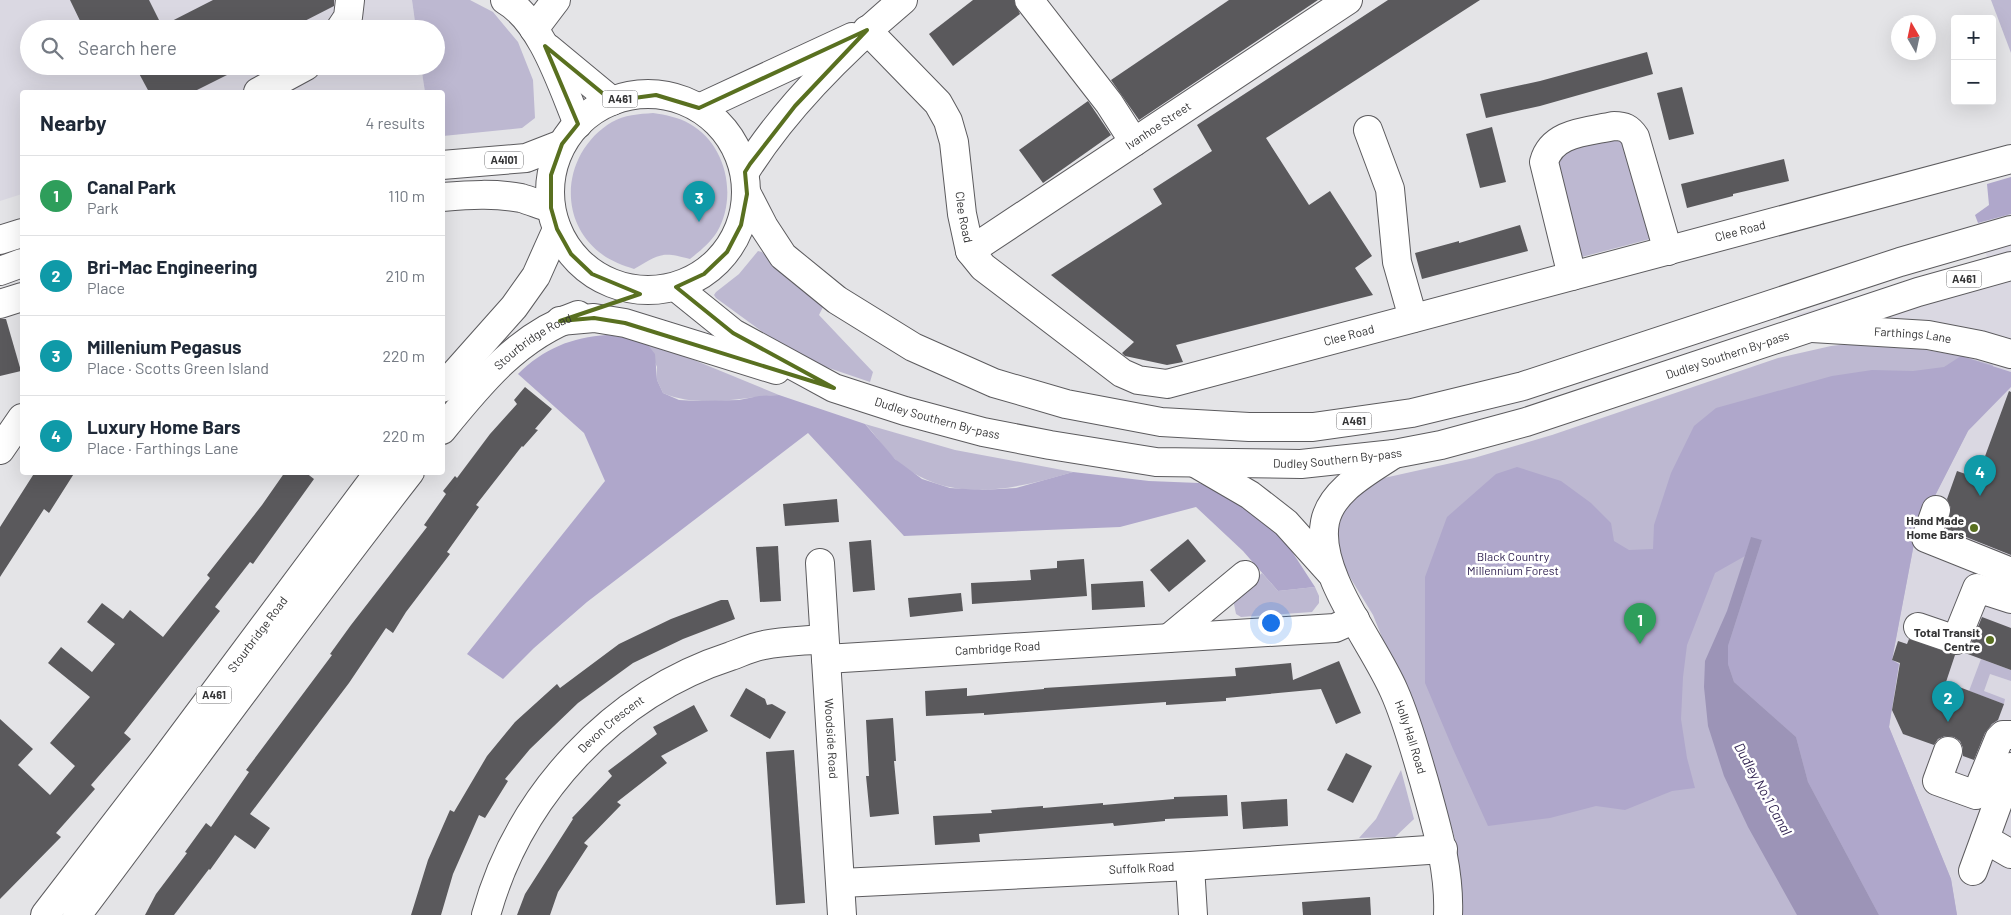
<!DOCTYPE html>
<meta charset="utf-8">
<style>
body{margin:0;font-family:Barlow,sans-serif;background:#f6f6f7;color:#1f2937}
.controls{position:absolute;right:15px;top:15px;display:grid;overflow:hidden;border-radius:5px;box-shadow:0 5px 20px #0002}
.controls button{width:45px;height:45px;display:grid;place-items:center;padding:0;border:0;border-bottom:1px solid #e0e1e3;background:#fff;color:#1f2937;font:25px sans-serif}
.compass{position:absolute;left:1891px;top:15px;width:45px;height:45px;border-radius:50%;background:#fff;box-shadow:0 5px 20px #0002;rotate:351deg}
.you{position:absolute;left:1270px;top:622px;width:18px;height:18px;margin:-12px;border:4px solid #fff;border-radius:50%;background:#1a73e8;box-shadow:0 0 0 8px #1a73e833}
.badge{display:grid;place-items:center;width:32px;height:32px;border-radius:50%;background:#ea580c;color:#fff;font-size:16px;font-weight:700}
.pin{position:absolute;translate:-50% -41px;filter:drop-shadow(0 1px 2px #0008)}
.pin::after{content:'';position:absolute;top:26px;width:18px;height:15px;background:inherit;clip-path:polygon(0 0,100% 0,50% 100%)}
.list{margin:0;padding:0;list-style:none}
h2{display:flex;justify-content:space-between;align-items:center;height:65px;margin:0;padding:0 20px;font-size:21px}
h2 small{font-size:16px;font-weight:400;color:#747a83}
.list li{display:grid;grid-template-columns:32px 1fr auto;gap:15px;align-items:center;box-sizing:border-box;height:80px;padding:0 20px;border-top:1px solid #e0e1e3}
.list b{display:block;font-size:19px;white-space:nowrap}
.list p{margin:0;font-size:16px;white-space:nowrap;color:#747a83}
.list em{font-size:16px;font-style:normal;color:#747a83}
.icon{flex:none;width:28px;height:28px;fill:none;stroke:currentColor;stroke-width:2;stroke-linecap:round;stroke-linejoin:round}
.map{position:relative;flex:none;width:2011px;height:915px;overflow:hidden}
.search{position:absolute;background:#fff;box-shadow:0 5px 20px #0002;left:20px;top:20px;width:425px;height:55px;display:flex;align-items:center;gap:12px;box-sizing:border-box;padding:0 18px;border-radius:28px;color:#747a83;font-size:19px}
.panel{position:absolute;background:#fff;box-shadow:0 5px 20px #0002;left:20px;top:90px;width:425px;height:385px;border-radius:5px}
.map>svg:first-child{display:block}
</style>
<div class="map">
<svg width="2011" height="915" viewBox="0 0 2011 915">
<rect width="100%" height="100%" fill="#e4e4e7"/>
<g fill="#dad8e2">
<polygon points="0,0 412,0 416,29 29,29 29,66 421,66 425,92 22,92 22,194 0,201"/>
<polygon points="2011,214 2011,915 1957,915 1951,879 1889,727 1899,665 1892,660 1916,533 1968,431 2010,387 1923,349 1873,341 1795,315 1987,257 1978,223"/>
</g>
<g fill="#bdb8d1">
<polygon points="412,0 470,0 493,12 518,42 533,80 535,118 522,128 443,136 442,92 425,92 421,66 436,66 436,29 416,29"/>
<polygon points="1991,0 2011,0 2011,53"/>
<path d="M653,113C666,115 678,117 690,124C726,144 738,196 717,232C710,243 700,251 690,259C661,251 660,254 634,269C622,265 610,261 599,252C555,216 565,150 612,122C624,115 639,114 653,113Z"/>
<polygon points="1621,136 1654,238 1578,258 1555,162 1562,148"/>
<polygon points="758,251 762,252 790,281 823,307 819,315 873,372 870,382 823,366 786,349 716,298 714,295 716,292 739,274"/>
<polygon points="1873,341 1961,356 1993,365 1968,431 1916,533 1892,660 1899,664 1889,727 1951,879 1957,915 1460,915 1455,839 1446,809 1412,712 1373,615 1337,556 1338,521 1351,499 1364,487 1384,478 1474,458 1552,435 1778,358 1831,346"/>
<path d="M647,344L694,360L779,395C740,397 701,409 663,393L657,380V367Z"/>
<path d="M865,424L955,450L1073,472C1013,490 946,506 895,459C884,449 876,435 865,424Z"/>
<polygon points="1262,573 1278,591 1315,587 1319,596 1319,603 1312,612 1241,617 1236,614 1233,599"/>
<polygon points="1981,659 2011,670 2011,681 1990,674 1984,691 2005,699 2004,704 1969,691"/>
<polygon points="1401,770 1414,819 1395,837 1359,838 1376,819"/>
</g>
<g fill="#afa7cb">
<polygon points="2011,177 2011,214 1978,223 1975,215 1989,205 1987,184"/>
<path d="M607,335L628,338L647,344L655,354L657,380L663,393L679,400L698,401L739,400L759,396L779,395L865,424L895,459L922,479L950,488L982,490L1016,488L1073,472L1149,481L1199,483L1220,491L1271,527L1289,547L1315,587L1278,591L1243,551L1196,507L1120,527L904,536L808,433L587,602L534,648L503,679L467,654L605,481L584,433L518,374C543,349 572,337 607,335Z"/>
<polygon points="1961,356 2011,372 2011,387 1968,431 1916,533 1892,660 1899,664 1889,727 1951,879 1957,915 1879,915 1808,782 1796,737 1734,682 1728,664 1728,646 1762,540 1751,538 1745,556 1715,573 1687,645 1683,677 1681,719 1687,758 1695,788 1672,791 1625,810 1596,806 1550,818 1488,826 1453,749 1425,683 1425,577 1447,517 1496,474 1517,467 1561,481 1591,503 1611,523 1614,541 1629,550 1653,549 1654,525 1671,473 1694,426 1716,408 1832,376 1872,370 1913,371 1944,367"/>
</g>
<polygon fill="#9c94b7" points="1751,537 1762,540 1728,646 1728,664 1734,682 1796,737 1808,782 1879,915 1797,915 1748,827 1724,776 1708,726 1704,687 1705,661 1727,611"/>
<g fill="#5a595c">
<polygon points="70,0 149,0 162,26 213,0 334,0 334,6 289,29 84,29"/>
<polygon points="973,0 1014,0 1020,14 953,66 929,34"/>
<polygon points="1229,0 1318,0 1139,120 1111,80"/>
<polygon points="1388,0 1480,0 1266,138 1309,205 1330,191 1372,256 1355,268 1373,295 1176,345 1183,362 1167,365 1125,356 1122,353 1134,342 1051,275 1162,204 1153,189 1212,151 1197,125"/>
<polygon points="1647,52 1653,74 1540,106 1486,118 1480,94 1540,81"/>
<polygon points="135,66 245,66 193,92 149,92"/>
<polygon points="1682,87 1694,134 1669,140 1657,93"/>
<polygon points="1088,101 1111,135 1043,183 1019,150"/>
<polygon points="1492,127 1506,182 1480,188 1466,134"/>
<polygon points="1784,159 1789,181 1733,194 1733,196 1687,208 1681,184"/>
<polygon points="1520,225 1528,251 1422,279 1415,253 1459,241 1459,243"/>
<polygon points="0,319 6,319 21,371 0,376"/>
<polygon points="525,387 552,409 535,429 538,430 523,447 522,446 476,505 479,507 447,552 450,554 406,612 393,633 386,628 349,683 250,814 270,828 255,849 235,835 210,870 209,869 174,915 145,915 156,894 187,853 185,852 206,823 211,827 249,772 246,770 332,655 330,654 351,625 427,527 424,525 446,494 443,491 455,476 457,478 490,434 517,404 514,400"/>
<polygon points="2009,391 2011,392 2011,555 1946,529 1951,508 1947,499 1957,471 1977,478"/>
<polygon points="35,472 75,472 49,513 44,509 0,577 0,527"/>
<polygon points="285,472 305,472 314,479 253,564 250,562 215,607 220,611 124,733 131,739 91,785 95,789 56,833 61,837 0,899 0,719 33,749 18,765 50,795 75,766 50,743 90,697 48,663 61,647 92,672 115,644 87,622 102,603 123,619 130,610 163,637 210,578 207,575 262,505"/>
<polygon points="837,499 839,522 785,526 783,504"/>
<polygon points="1188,539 1206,561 1169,592 1150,570"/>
<polygon points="871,540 875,590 853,592 849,542"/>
<polygon points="778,546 781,601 760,602 756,547"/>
<polygon points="1084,559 1087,596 972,604 971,583 1031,580 1030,570 1057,568 1057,561"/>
<polygon points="1143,581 1145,607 1092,610 1091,584"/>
<polygon points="961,593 963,611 910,617 908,598"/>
<polygon points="721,600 728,600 735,619 683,639 633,663 578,703 530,749 505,779 508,781 485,818 479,815 453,874 441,915 411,915 428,860 450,810 454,812 487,756 515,722 557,684 560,688 619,644 671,619"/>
<polygon points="1982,617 2011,628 2011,670 1965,653 1970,646"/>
<polygon points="1909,639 1955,655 1946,682 2004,704 1998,720 1992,724 1985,733 1974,760 1963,756 1963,748 1960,741 1954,737 1945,736 1938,739 1934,745 1903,734 1892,710 1900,663 1892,660 1898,641 1907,644"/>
<polygon points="1339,661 1361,713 1336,724 1321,689 1226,698 1226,701 1166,705 1166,702 984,715 984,713 926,716 925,691 967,688 967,696 1044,689 1044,688 1236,676 1235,668 1291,663 1293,680"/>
<polygon points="746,688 765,699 767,705 772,704 786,712 770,739 730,716"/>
<polygon points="694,705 708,731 661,756 667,763 617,802 621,805 584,843 588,846 558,892 550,915 517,915 525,894 573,819 572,818 612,776 608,771 657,734 653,727"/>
<polygon points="893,718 896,761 894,761 899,814 870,817 866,776 869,776 866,720"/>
<polygon points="794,750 805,903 776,905 766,752"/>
<polygon points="1346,753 1372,766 1353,803 1327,790"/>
<polygon points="1227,795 1228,816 1165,819 1165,821 1114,826 1113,823 979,834 980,842 935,845 933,816 992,813 991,810 1043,806 1043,808 1103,803 1103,805 1174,799 1174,797"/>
<polygon points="1287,799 1288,826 1243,829 1241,802"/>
<polygon points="1370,897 1371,915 1303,915 1302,902"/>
</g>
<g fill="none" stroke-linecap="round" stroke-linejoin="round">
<g stroke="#5c5b5e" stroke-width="30">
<g id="minor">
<path d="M505,0C542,21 562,86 578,124"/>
<polyline points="1029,0 1109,103 1134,142"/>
<polyline points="340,29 348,17 350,0"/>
<polyline points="534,29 556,0"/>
<path id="s1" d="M867,30L938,103L948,121L954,142L962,214L970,251L983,267L1122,373L1138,380L1167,384L2011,159"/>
<polyline points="548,48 612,101"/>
<polyline points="258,92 306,66"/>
<polyline points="1368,130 1390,189 1397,262 1413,318"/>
<path id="s2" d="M970,251L1348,0"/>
<path d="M1572,276L1544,162C1552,132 1587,132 1614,126C1624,126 1629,128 1635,137L1668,251"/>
<polyline points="0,304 22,297"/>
<path id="s3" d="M1812,328L1928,335L1980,345L2011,354"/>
<polyline points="0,450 22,418"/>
<path id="s4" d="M1394,454C1369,471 1331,490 1325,522C1315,573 1374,644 1394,691C1407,720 1415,751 1424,781C1436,825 1450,869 1448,915"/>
<polyline points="1195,463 1250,495 1286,523 1330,572"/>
<polyline points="1936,510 1926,538 2011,572"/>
<path id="s5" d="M820,563L842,915"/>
<polyline points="1918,627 1956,640 1977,588 2011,599"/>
<polyline points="1169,638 1245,575"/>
<path id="s6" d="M826,659L1335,628L1355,619"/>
<polyline points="1948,751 1937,781 1976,795 1999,739 2003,735 2011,735"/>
<polyline points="1985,839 2011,854"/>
<polyline points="1190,866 1193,915"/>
<polyline points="1973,871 2011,767"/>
<path id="s7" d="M841,883L1190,866L1443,849"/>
<path id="s8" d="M486,915C519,795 613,694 731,656C742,652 753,647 764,645C783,641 804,641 824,639"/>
</g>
</g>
<g stroke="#5c5b5e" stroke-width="30">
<g id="major">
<polyline points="699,108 852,37"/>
<polyline points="442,165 526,158 562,144"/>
<path d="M745,172C784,109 846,48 903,0"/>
<path d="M442,197C468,195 495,193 521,198C531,201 541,205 551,208"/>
<polyline points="0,240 22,233"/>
<polyline points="0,271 22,263"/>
</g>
</g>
<g stroke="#5c5b5e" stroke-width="30">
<g id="highway">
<circle cx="648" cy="192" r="98"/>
<polyline points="747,194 764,227 783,256 837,300 913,347 994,383 1066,404 1161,422 1249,427 1313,427 1412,413 1523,386 1900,262 2011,230"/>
<path id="s9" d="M676,287L733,333L834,388L905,411L983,432L1050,445L1156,462L1301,464L1394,454L1441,445L1526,422L1918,292L2011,266"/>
<polyline points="560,321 594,318 625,323 776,370"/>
<polyline points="442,388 514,307 536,276 557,229"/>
<path id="s10" d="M442,430C480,383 519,335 578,315"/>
<path id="s11" d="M45,915L162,763L379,472"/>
<path d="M77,915C188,768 296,618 410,472"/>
</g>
</g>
<use href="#minor" stroke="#fff" stroke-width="28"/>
<use href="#major" stroke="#fff" stroke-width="28"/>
<use href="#highway" stroke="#fff" stroke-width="28"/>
</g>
<path fill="none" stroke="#597020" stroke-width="4" stroke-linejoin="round" d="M867,30L795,106L750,164L745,172L747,194L741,225L727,252L704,274L676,287L733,333L834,388L625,323L594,318L560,321L640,294L592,274L571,254L557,229L551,208V175L562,144L578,124L545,46L612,101L656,95L699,108Z"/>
<g fill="#597020" stroke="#fff" stroke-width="2">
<circle cx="1974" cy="528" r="5"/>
<circle cx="1990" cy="640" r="5"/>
</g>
<g text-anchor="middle" stroke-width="5" stroke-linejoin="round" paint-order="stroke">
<g fill="#fff" stroke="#717172" stroke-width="1">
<rect x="602.5" y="90.5" width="35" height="17" rx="4"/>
<rect x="485" y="151.5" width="38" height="17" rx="4"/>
<rect x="1946.5" y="270.5" width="35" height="17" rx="4"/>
<rect x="1336.5" y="412.5" width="35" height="17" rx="4"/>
<rect x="196.5" y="686.5" width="35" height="17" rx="4"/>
</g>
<g font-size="11" font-weight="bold" fill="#343435">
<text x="620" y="103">A461</text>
<text x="504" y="164">A4101</text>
<text x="1964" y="283">A461</text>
<text x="1354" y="425">A461</text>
<text x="214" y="699">A461</text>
</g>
<g font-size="12" fill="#343435" stroke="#fff">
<text dy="4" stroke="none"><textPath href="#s2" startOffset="226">Ivanhoe Street</textPath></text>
<text dy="4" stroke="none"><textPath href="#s1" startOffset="220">Clee Road</textPath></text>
<text dy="4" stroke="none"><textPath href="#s1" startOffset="1090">Clee Road</textPath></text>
<text dy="4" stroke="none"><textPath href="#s1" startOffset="685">Clee Road</textPath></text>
<text dy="4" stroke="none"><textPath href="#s3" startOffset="101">Farthings Lane</textPath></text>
<text dy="4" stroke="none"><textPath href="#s10" startOffset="128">Stourbridge Road</textPath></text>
<text dy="4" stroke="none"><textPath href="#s9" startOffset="1106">Dudley Southern By-pass</textPath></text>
<text dy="4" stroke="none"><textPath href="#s9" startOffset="296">Dudley Southern By-pass</textPath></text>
<text dy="4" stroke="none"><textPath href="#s9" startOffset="701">Dudley Southern By-pass</textPath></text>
<text dy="4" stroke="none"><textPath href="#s11" startOffset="352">Stourbridge Road</textPath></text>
<text dy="4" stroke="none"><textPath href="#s6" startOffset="172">Cambridge Road</textPath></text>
<text dy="4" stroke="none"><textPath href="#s8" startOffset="232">Devon Crescent</textPath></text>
<text dy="4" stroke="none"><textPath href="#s4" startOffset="334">Holly Hall Road</textPath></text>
<text dy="4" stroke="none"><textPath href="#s5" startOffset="176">Woodside Road</textPath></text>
<text dy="4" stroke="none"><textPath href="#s7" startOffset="301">Suffolk Road</textPath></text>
</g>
<g font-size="12" font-weight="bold" fill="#343435" stroke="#fff" text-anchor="end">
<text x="1964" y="525">Hand Made<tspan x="1964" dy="14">Home Bars</tspan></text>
<text x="1980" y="637">Total Transit<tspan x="1980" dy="14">Centre</tspan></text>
</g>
<g font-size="12" fill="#342654" stroke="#fff">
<text x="1513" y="561">Black Country<tspan x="1513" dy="14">Millennium Forest</tspan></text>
</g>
<g font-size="14" font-style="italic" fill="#342654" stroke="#fff">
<text transform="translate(1763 789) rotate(61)" y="5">Dudley No.1 Canal</text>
</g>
</g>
</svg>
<div class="controls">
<button>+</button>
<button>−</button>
</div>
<svg class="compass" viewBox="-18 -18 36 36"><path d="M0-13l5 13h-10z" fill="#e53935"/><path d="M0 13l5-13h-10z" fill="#747a83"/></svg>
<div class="you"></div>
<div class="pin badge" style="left:1640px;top:644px;background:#2e9e5b">1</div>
<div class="pin badge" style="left:1948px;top:722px;background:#0f9aa8">2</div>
<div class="pin badge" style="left:699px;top:222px;background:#0f9aa8">3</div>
<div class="pin badge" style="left:1980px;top:496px;background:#0f9aa8">4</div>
<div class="search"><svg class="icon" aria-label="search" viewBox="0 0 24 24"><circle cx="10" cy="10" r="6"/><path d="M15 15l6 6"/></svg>Search here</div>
<section class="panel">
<h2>Nearby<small>4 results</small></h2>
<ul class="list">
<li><span class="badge" style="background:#2e9e5b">1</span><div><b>Canal Park</b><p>Park</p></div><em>110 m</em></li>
<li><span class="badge" style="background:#0f9aa8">2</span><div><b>Bri-Mac Engineering</b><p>Place</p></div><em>210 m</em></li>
<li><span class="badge" style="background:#0f9aa8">3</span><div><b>Millenium Pegasus</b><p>Place · Scotts Green Island</p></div><em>220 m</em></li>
<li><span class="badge" style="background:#0f9aa8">4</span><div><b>Luxury Home Bars</b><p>Place · Farthings Lane</p></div><em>220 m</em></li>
</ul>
</section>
</div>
